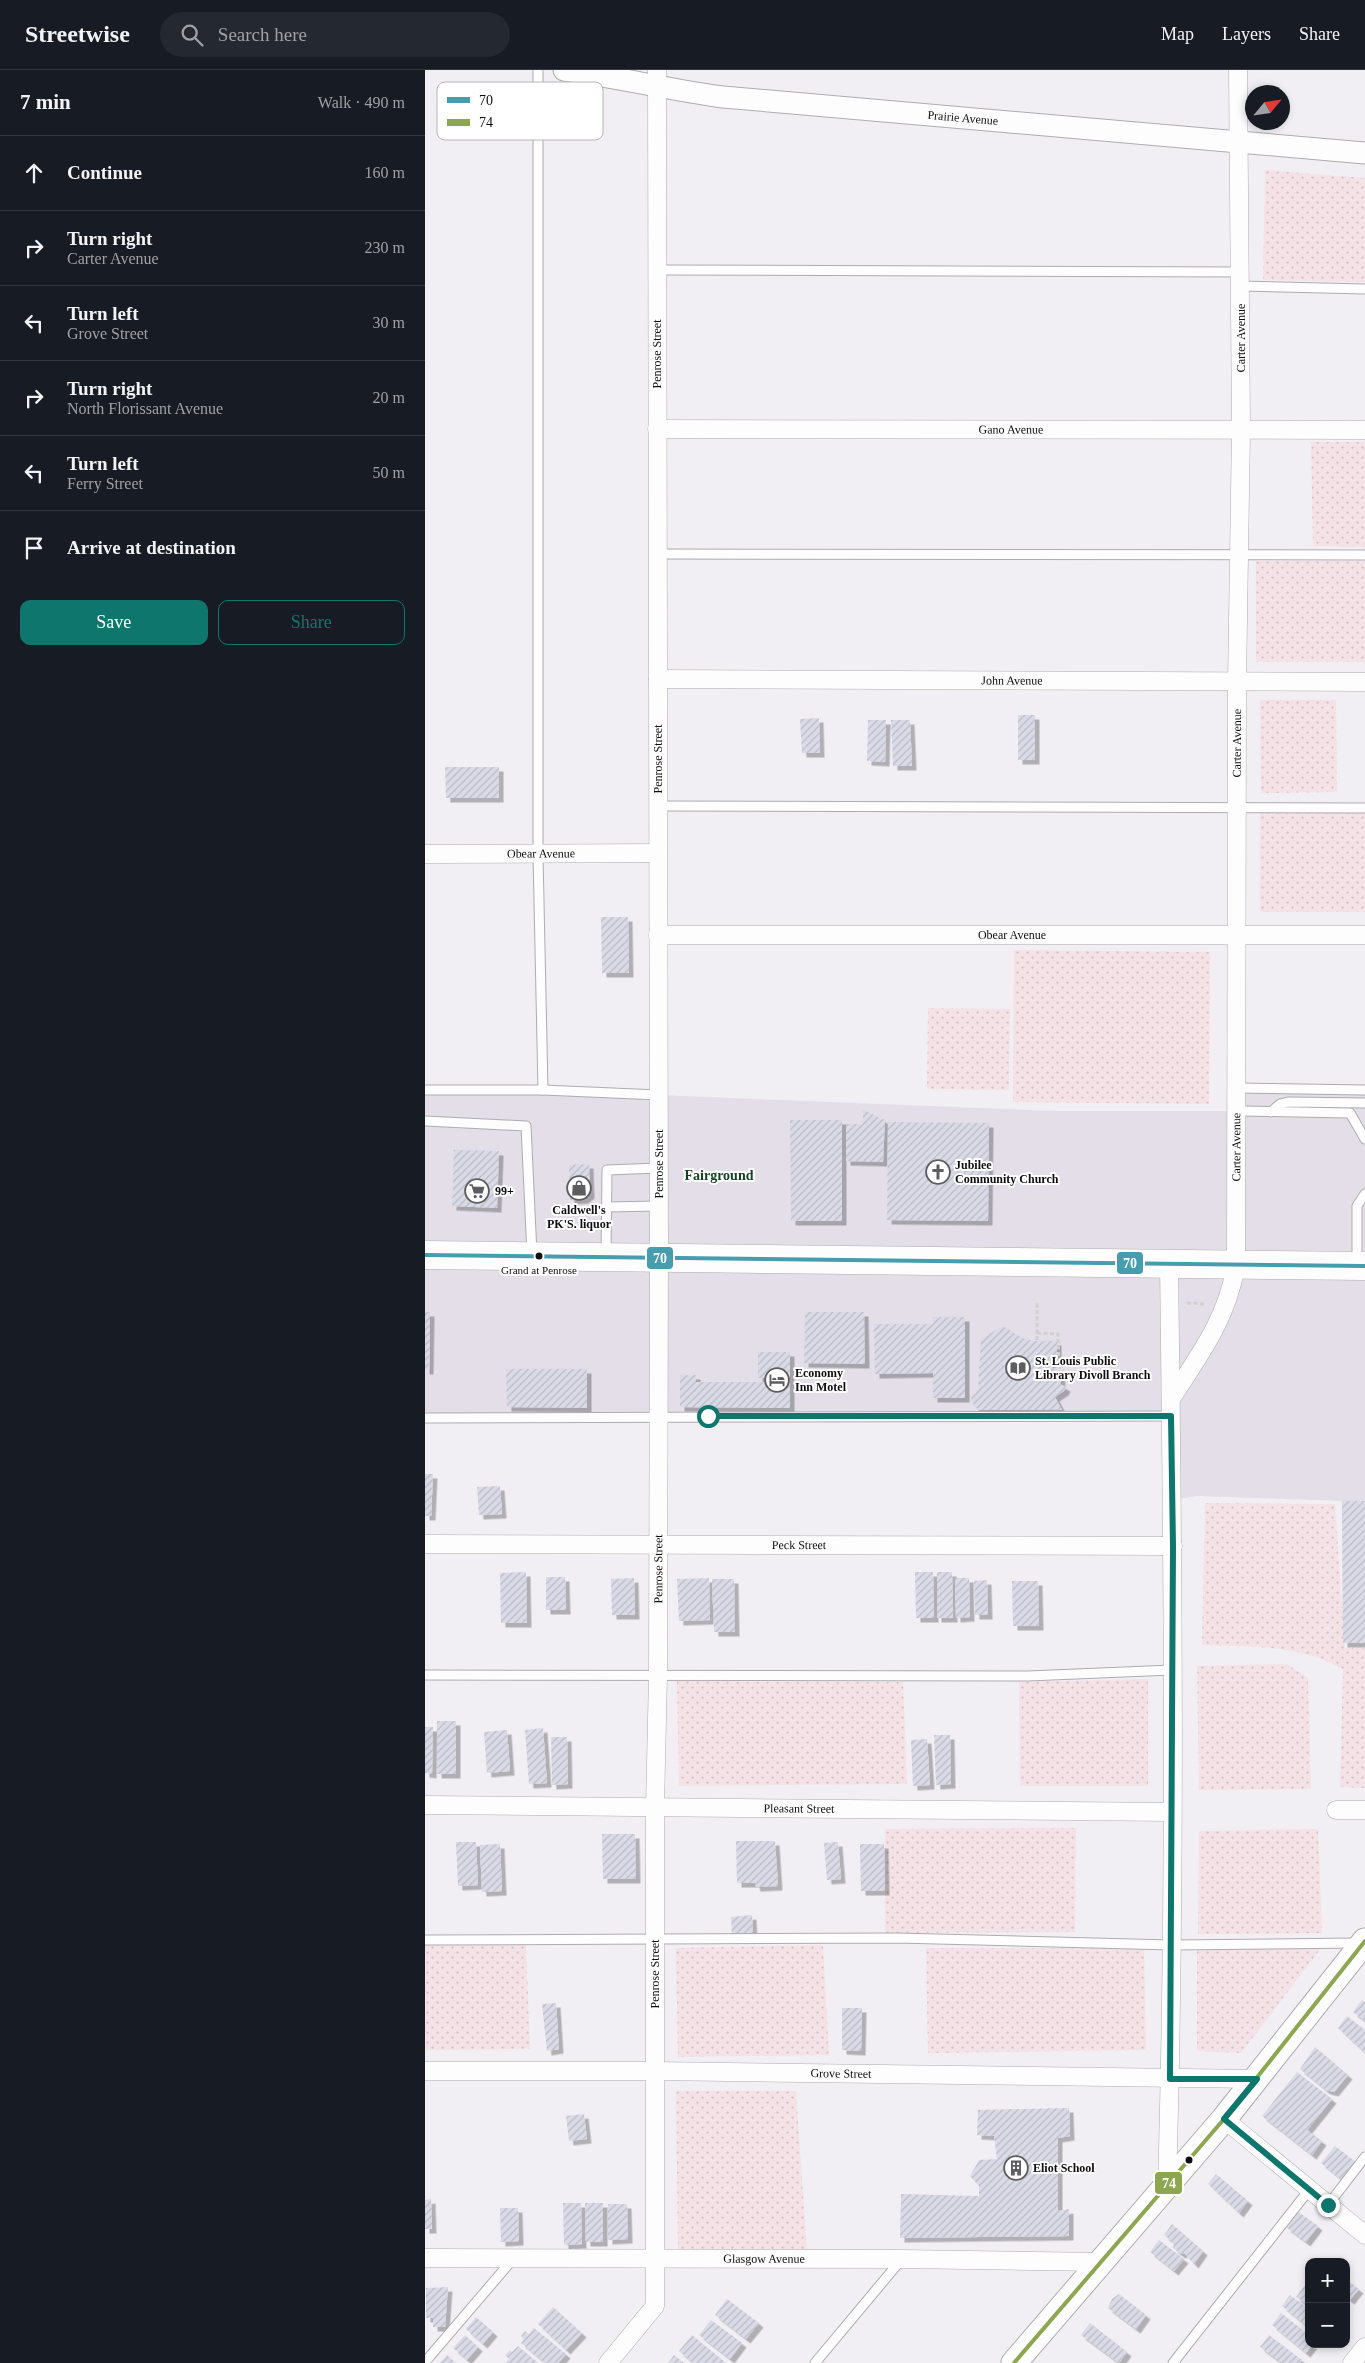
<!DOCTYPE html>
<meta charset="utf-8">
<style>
body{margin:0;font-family:"Times New Roman",serif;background:#242831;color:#f1f3f6}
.controls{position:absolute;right:15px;bottom:15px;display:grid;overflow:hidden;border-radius:10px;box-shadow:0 2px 8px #0003}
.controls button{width:45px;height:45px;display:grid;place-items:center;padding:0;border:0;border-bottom:1px solid #363941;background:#171b24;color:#f1f3f6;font:25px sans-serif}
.compass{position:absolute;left:820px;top:15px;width:45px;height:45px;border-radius:50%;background:#171b24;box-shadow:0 2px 8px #0003;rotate:61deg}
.stop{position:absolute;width:15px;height:15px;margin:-11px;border:4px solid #0f766e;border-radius:50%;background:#fff}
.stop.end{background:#0f766e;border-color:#fff;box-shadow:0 1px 5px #0008}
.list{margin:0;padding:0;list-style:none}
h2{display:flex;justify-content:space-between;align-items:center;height:65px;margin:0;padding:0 20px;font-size:21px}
h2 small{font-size:16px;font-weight:400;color:#9ea1a6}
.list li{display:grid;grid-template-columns:32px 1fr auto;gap:15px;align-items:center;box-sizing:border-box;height:75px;padding:0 20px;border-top:1px solid #363941}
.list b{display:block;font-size:19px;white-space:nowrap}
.list p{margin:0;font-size:16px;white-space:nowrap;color:#9ea1a6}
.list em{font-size:16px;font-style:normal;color:#9ea1a6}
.actions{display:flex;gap:10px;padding:15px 20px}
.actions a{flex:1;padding:11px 0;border:1px solid #0f766e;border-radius:10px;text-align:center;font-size:18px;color:#0f766e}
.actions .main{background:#0f766e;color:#fff}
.icon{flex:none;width:28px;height:28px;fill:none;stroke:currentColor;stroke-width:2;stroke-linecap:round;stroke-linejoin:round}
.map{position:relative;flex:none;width:940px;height:2293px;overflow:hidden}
header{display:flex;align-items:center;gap:30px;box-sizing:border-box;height:70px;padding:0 25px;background:#171b24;border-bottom:1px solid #363941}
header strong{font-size:24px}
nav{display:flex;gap:28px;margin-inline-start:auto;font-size:18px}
.search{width:350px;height:45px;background:#242831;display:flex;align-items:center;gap:12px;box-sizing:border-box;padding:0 18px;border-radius:28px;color:#9ea1a6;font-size:19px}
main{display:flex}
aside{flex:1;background:#171b24}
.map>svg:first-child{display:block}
</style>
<header>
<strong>Streetwise</strong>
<div class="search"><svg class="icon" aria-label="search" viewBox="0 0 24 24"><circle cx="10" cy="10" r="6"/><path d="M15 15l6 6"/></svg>Search here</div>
<nav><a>Map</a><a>Layers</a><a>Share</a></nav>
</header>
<main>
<aside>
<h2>7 min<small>Walk · 490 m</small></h2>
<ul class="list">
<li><svg class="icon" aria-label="ahead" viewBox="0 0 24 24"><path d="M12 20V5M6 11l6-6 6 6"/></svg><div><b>Continue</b></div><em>160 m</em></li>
<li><svg class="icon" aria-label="right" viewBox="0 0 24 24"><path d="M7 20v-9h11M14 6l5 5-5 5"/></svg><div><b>Turn right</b><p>Carter Avenue</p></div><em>230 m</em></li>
<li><svg class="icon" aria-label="left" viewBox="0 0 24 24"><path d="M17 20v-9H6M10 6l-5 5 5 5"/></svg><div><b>Turn left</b><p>Grove Street</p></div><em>30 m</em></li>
<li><svg class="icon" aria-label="right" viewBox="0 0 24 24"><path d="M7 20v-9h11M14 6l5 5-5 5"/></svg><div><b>Turn right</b><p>North Florissant Avenue</p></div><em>20 m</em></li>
<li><svg class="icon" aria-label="left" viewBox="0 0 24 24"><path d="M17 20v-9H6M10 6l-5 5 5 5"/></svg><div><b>Turn left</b><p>Ferry Street</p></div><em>50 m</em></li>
<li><svg class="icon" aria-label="arrive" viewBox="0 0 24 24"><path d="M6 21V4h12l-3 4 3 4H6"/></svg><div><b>Arrive at destination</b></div></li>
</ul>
<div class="actions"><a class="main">Save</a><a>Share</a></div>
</aside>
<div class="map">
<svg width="940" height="2293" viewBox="0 0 940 2293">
<defs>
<pattern id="grass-dots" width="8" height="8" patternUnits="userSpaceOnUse" patternTransform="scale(1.25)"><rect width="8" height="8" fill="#f4e2e7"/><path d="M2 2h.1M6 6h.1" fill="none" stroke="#d0c1c5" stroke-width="1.8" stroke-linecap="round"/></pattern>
<pattern id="building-hatch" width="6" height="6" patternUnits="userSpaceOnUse" patternTransform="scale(1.25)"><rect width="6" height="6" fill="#dadbe7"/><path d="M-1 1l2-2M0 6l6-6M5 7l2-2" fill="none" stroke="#babbc5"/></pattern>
<filter id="shadow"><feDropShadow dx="4.5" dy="4.5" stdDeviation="0" flood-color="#0004"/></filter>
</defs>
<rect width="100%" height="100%" fill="#f1eff4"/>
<polygon fill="#e3dee8" points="811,1018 940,1020 940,1573 918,1573 917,1431 772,1426 746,1430 746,1347 0,1346 0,1020 234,1025 628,1041 812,1041"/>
<g fill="url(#grass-dots)">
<polygon points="840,100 940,108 940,212 838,210"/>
<polygon points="886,372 940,372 940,477 888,476"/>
<rect x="831" y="491" width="109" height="101"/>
<polygon points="835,630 911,630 912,722 836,723"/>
<polygon points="835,741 940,742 940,842 835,842"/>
<polygon points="589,880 785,882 784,1034 588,1032"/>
<polygon points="503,938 585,939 584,1020 502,1019"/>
<path d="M780,1433L910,1434L920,1578H940V1718L915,1717L918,1599C874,1574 826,1577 777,1575Z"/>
<polygon points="862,1594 883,1608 886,1719 774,1720 772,1596"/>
<polygon points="723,1609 723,1716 595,1716 594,1612"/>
<polygon points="252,1611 478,1612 482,1714 254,1716"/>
<polygon points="651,1758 650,1862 460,1863 460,1759"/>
<polygon points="893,1759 897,1863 773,1864 774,1761"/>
<polygon points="0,1875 101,1875 105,1979 0,1980"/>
<polygon points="398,1875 404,1985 253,1987 251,1878"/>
<polygon points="897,1877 816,1983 772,1981 772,1878"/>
<polygon points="501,1878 719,1878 721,1980 503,1983"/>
<polygon points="251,2021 371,2021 382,2181 253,2179"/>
</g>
<g fill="url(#building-hatch)" filter="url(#shadow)">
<rect x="593" y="645" width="17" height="45"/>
<polygon points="394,648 395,683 377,683 375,649"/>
<polygon points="443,650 461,650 460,692 442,691"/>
<polygon points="466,650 485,650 487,696 468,696"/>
<polygon points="20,697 74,697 74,728 21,728"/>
<polygon points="176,847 203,847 204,903 177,903"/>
<polygon points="438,1040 460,1050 458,1092 421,1091 421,1054 438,1054"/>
<polygon points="365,1050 417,1050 417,1151 366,1151"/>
<polygon points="463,1052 564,1053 563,1151 462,1150"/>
<polygon points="29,1080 74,1081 72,1138 27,1136"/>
<polygon points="164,1094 165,1124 159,1129 145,1130 144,1095"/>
<polygon points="0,1242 5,1242 4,1300 0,1300"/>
<polygon points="380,1242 439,1242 440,1294 379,1293"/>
<polygon points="508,1247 540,1247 540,1328 508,1328 508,1303 450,1304 449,1254 508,1254"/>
<polygon points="578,1256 597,1268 608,1271 632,1271 632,1290 622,1295 634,1301 636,1309 635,1314 641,1317 639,1321 630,1327 637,1340 554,1340 549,1336 546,1328 553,1320 556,1269"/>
<polygon points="333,1282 365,1282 365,1338 255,1337 255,1305 271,1305 271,1312 339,1312 340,1308 333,1308"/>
<polygon points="81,1299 162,1299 162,1338 82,1337"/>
<polygon points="0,1404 8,1404 6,1446 0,1446"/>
<polygon points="75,1416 77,1444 54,1445 52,1417"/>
<polygon points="917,1431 940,1431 940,1573 918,1573"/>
<polygon points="101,1502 102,1553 76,1553 75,1503"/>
<polygon points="490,1502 508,1502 509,1548 491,1548"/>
<polygon points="512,1502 527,1502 528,1548 512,1548"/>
<polygon points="121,1507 140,1507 141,1540 121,1540"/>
<polygon points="209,1508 210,1545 187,1545 186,1509"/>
<polygon points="284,1508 285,1550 254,1551 252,1509"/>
<polygon points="530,1508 544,1508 545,1547 531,1548"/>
<polygon points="287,1509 309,1509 310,1562 289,1562"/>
<polygon points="562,1510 563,1545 550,1545 549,1511"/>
<polygon points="587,1511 613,1511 614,1556 588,1556"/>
<rect x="12" y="1651" width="19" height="53"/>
<polygon points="0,1657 8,1657 7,1704 0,1703"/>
<polygon points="118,1658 122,1713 104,1714 100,1660"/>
<polygon points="82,1660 85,1701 62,1703 59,1662"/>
<polygon points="509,1665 525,1665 526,1714 511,1715"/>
<polygon points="126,1667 142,1667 143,1714 127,1715"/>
<polygon points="502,1669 505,1715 488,1716 486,1670"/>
<polygon points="177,1764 210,1764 211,1809 178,1809"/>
<polygon points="311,1771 350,1771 353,1816 331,1817 330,1813 312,1813"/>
<polygon points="31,1772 51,1772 53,1815 33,1816"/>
<polygon points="413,1772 416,1809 402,1810 399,1773"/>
<polygon points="75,1774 77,1821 57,1822 55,1775"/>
<polygon points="435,1774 459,1774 460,1821 436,1821"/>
<polygon points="327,1845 328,1865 307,1866 306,1847"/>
<polygon points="937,1930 940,1932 940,1951 928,1942"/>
<polygon points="131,1933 134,1979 122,1981 117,1934"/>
<polygon points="417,1938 437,1938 436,1981 417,1980"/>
<polygon points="922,1946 940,1960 940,1983 913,1958"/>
<polygon points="890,1977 923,2005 909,2022 901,2020 875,1999"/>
<polygon points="872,2002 907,2029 882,2060 897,2071 887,2085 837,2046"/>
<polygon points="644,2038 645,2066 633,2068 633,2141 644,2139 644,2166 475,2168 476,2124 554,2126 554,2116 545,2106 554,2090 572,2089 569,2066 552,2065 553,2040"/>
<polygon points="159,2044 162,2069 144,2071 141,2046"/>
<polygon points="910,2076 931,2092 916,2109 896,2093"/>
<polygon points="791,2104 823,2131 814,2143 783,2114"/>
<polygon points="6,2129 7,2159 0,2159 0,2130"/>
<polygon points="138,2133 156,2133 157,2174 139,2175"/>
<polygon points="160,2133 178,2133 178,2172 161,2172"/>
<polygon points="183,2134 202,2134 203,2169 183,2170"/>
<polygon points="75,2138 93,2138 94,2171 76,2172"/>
<polygon points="872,2141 893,2156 881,2172 861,2157"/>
<polygon points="747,2154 778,2181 769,2194 759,2183 756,2184 748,2178 749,2173 739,2165"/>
<polygon points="734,2170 759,2189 749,2201 725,2182"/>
<polygon points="921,2209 934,2219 925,2230 921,2227"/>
<polygon points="880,2215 884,2218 884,2236 871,2227"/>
<polygon points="23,2217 20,2257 8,2257 8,2248 1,2248 1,2218"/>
<polygon points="694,2224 721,2245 711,2259 683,2238 687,2229"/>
<polygon points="865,2225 884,2239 884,2258 857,2236"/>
<polygon points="302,2229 334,2253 321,2269 290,2245"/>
<polygon points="128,2237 157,2263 141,2280 113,2254"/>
<polygon points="856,2243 884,2265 884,2274 888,2274 881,2283 847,2255"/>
<polygon points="51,2247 68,2262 58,2274 41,2259"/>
<polygon points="286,2250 317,2273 305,2289 274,2265"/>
<polygon points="665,2253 702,2282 694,2293 656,2265"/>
<polygon points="109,2258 141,2284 133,2293 120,2293 96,2273 99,2269 96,2266 100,2261 104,2264"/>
<polygon points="40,2265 53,2277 42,2290 28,2278"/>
<polygon points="267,2265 301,2293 268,2293 254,2281"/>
<polygon points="844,2265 877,2290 875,2293 857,2293 835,2277"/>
<polygon points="93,2276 113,2293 80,2293 84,2289 80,2285 85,2280 87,2282"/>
<polygon points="22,2285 31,2293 15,2293"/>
<polygon points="249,2285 259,2293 243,2293"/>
</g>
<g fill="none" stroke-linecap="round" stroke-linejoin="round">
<g stroke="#adacb0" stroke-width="11">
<g id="service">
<polyline points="113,0 113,784 118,1020"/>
<polyline points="232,200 816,202"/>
<polyline points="816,216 940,219"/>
<polyline points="232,484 940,485"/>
<polyline points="233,736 940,738"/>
<polyline points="811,1018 940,1020"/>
<polyline points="0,1020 118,1020 234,1025"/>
<polyline points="812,1041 925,1043 940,1069"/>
<polyline points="846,1042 855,1034 863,1032 940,1033"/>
<polyline points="0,1051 101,1056 107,1184"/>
<polyline points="181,1137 234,1136"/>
<polyline points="181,1185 182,1100 234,1098"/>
<polyline points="932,1194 932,1136 940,1124"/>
<polyline points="0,1348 746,1346"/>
<polyline points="0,1605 603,1606 747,1600"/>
<polyline points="0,1870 472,1868 746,1875 932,1873"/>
<polyline points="903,2135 940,2087"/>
<polyline points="0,2292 88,2189"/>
<polyline points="390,2293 476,2190"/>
<polyline points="748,2293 884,2120"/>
</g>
</g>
<g stroke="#adacb0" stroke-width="19">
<g id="minor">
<path id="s1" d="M232,359L940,360"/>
<path id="s2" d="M233,609L940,612"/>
<path id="s3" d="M0,784L233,783"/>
<path id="s4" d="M233,865H940"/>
<path id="s5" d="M746,1329C775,1284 802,1249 811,1195L812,613L816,360L813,0"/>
<path id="s6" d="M0,1474L748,1476"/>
<path id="s7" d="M0,1735L747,1742"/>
<polyline points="911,1740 940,1740"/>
<path id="s8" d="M0,2001H230L832,2009"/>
<polyline points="799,2049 940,2165"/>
<path d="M742,2115C751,1808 748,1501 744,1194"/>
<path id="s9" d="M0,2188L477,2189L678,2192"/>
<path id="s10" d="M183,2293L230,2236V1737L233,1605L234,1188L232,0"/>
<polyline points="927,2293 940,2277"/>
</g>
</g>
<g stroke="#adacb0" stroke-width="23">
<g id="tertiary">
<path id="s11" d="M139,0C193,7 245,20 298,27L940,83"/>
</g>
</g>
<g stroke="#adacb0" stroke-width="27">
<polyline id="secondary" points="589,2293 799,2049 940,1871"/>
</g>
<g stroke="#adacb0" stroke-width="29">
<polyline id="primary" points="0,1185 940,1196"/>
</g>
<g stroke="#d0d0d0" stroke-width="3" stroke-dasharray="4 2.5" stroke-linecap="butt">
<polyline points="762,1233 781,1234"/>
<polyline points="612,1263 633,1264 634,1296 639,1303 639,1313"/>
<polyline points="612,1270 612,1233"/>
</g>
<use href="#service" stroke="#fdfdfd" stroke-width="9"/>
<use href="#minor" stroke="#fdfdfd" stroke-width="18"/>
<use href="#tertiary" stroke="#fdfdfd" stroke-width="21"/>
<use href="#secondary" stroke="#fdfdfd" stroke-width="25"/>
<use href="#primary" stroke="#fdfdfd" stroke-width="28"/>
<g stroke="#fff" stroke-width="8">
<polyline id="bus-1" points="0,1185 940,1196"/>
</g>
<g stroke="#fff" stroke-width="8">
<polyline id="bus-2" points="589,2293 799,2049 940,1871"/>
</g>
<use href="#bus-1" stroke="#469dad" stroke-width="4"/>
<use href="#bus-2" stroke="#8da750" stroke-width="4"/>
</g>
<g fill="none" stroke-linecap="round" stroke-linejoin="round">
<polyline stroke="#0f766e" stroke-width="6" points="283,1346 746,1346 748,1476 745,2009 832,2009 799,2049 903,2135"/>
</g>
<defs>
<g id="church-ring" transform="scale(1.25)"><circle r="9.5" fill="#fff" stroke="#5d5c5f" stroke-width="1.5"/><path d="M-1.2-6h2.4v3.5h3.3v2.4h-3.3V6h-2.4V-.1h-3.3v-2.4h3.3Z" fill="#5d5c5f"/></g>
<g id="shop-ring" transform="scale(1.25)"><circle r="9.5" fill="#fff" stroke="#5d5c5f" stroke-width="1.5"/><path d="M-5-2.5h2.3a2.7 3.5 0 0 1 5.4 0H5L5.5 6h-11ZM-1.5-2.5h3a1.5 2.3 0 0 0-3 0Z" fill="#5d5c5f"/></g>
<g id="supermarket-ring" transform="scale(1.25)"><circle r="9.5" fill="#fff" stroke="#5d5c5f" stroke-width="1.5"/><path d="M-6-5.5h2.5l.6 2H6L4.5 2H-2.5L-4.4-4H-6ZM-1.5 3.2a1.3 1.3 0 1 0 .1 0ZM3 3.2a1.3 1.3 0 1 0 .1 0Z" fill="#5d5c5f"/></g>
<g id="library-ring" transform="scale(1.25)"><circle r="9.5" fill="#fff" stroke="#5d5c5f" stroke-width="1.5"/><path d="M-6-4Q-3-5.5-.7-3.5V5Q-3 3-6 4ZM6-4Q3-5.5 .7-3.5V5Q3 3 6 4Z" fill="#5d5c5f"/></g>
<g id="hotel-ring" transform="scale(1.25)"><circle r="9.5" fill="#fff" stroke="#5d5c5f" stroke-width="1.5"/><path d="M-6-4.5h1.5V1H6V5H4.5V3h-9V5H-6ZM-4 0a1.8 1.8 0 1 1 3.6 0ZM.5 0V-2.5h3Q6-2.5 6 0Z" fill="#5d5c5f"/></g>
<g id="building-ring" transform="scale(1.25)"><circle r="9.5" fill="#fff" stroke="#5d5c5f" stroke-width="1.5"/><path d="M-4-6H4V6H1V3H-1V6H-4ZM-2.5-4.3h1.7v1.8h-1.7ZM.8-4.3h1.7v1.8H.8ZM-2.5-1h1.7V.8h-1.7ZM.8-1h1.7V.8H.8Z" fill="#5d5c5f"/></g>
</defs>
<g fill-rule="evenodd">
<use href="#church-ring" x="513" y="1102"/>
<use href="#shop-ring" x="154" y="1118"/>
<use href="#supermarket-ring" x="52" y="1121"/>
<use href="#library-ring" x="593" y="1298"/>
<use href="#hotel-ring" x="352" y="1310"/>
<use href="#building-ring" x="591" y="2098"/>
</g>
<g fill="#0e0d0f" stroke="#fff" stroke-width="2">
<circle cx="114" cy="1186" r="4.5"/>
<circle cx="764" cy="2090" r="4.5"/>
</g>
<g text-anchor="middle" stroke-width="4" stroke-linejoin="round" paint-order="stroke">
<g font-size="11" fill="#0e0d0f" stroke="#fff">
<text x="114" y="1204">Grand at Penrose</text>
</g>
<g font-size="12" fill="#0e0d0f" stroke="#fff">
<text dy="4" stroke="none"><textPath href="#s11" startOffset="402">Prairie Avenue</textPath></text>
<text transform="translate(816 268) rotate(-90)" y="4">Carter Avenue</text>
<text transform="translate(232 284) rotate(-90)" y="4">Penrose Street</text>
<text dy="4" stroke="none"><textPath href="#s1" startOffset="354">Gano Avenue</textPath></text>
<text dy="4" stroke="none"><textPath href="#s2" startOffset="354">John Avenue</textPath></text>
<text dy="4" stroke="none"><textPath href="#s5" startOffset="672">Carter Avenue</textPath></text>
<text transform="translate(233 689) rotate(-90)" y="4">Penrose Street</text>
<text dy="4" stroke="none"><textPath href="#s3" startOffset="116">Obear Avenue</textPath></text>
<text dy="4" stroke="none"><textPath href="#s4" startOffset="354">Obear Avenue</textPath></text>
<text dy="4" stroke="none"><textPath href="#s5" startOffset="268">Carter Avenue</textPath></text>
<text transform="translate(234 1094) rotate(-90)" y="4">Penrose Street</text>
<text dy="4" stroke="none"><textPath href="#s6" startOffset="374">Peck Street</textPath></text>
<text dy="4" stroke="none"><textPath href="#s10" startOffset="811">Penrose Street</textPath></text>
<text dy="4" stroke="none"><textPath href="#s7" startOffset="374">Pleasant Street</textPath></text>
<text transform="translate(230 1904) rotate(-90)" y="4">Penrose Street</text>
<text dy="4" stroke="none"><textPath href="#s8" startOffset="416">Grove Street</textPath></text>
<text dy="4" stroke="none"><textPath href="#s9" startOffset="339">Glasgow Avenue</textPath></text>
</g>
<g font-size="12" font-weight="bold" fill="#0e0d0f" stroke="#fff" text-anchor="start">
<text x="530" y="1099">Jubilee<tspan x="530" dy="14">Community Church</tspan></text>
<text x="70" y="1125">99+</text>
<text x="154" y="1144" text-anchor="middle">Caldwell's<tspan x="154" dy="14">PK'S. liquor</tspan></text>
<text x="610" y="1295">St. Louis Public<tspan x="610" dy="14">Library Divoll Branch</tspan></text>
<text x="370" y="1307">Economy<tspan x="370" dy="14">Inn Motel</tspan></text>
<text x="608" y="2102">Eliot School</text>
</g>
<g font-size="14" font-weight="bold" fill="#124320" stroke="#fff">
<text x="294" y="1110">Fairground</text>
</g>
</g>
<rect x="12" y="12" width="166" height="58" rx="8" fill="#fff" stroke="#b7b6b7" stroke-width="1"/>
<rect x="22" y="27" width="23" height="6" fill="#469dad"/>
<rect x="22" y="49" width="23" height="7" fill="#8da750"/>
<g font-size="14" fill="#0e0d0f">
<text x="54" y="35">70</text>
<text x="54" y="57">74</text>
</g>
<g stroke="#fff" stroke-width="2">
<rect x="221" y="1176" width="28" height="24" rx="5" fill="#469dad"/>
<rect x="691" y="1181" width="28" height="24" rx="5" fill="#469dad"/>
<rect x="729" y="2101" width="29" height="24" rx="5" fill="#8da750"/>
</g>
<g font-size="14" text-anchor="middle" font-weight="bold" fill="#fff">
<text x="235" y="1193">70</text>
<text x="705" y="1198">70</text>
<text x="744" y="2118">74</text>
</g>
</svg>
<div class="controls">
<button>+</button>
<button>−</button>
</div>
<svg class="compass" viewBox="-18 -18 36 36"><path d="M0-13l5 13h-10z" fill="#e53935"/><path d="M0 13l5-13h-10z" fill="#9ea1a6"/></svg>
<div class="stop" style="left:283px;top:1346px"></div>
<div class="stop end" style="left:903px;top:2135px"></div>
</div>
</main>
